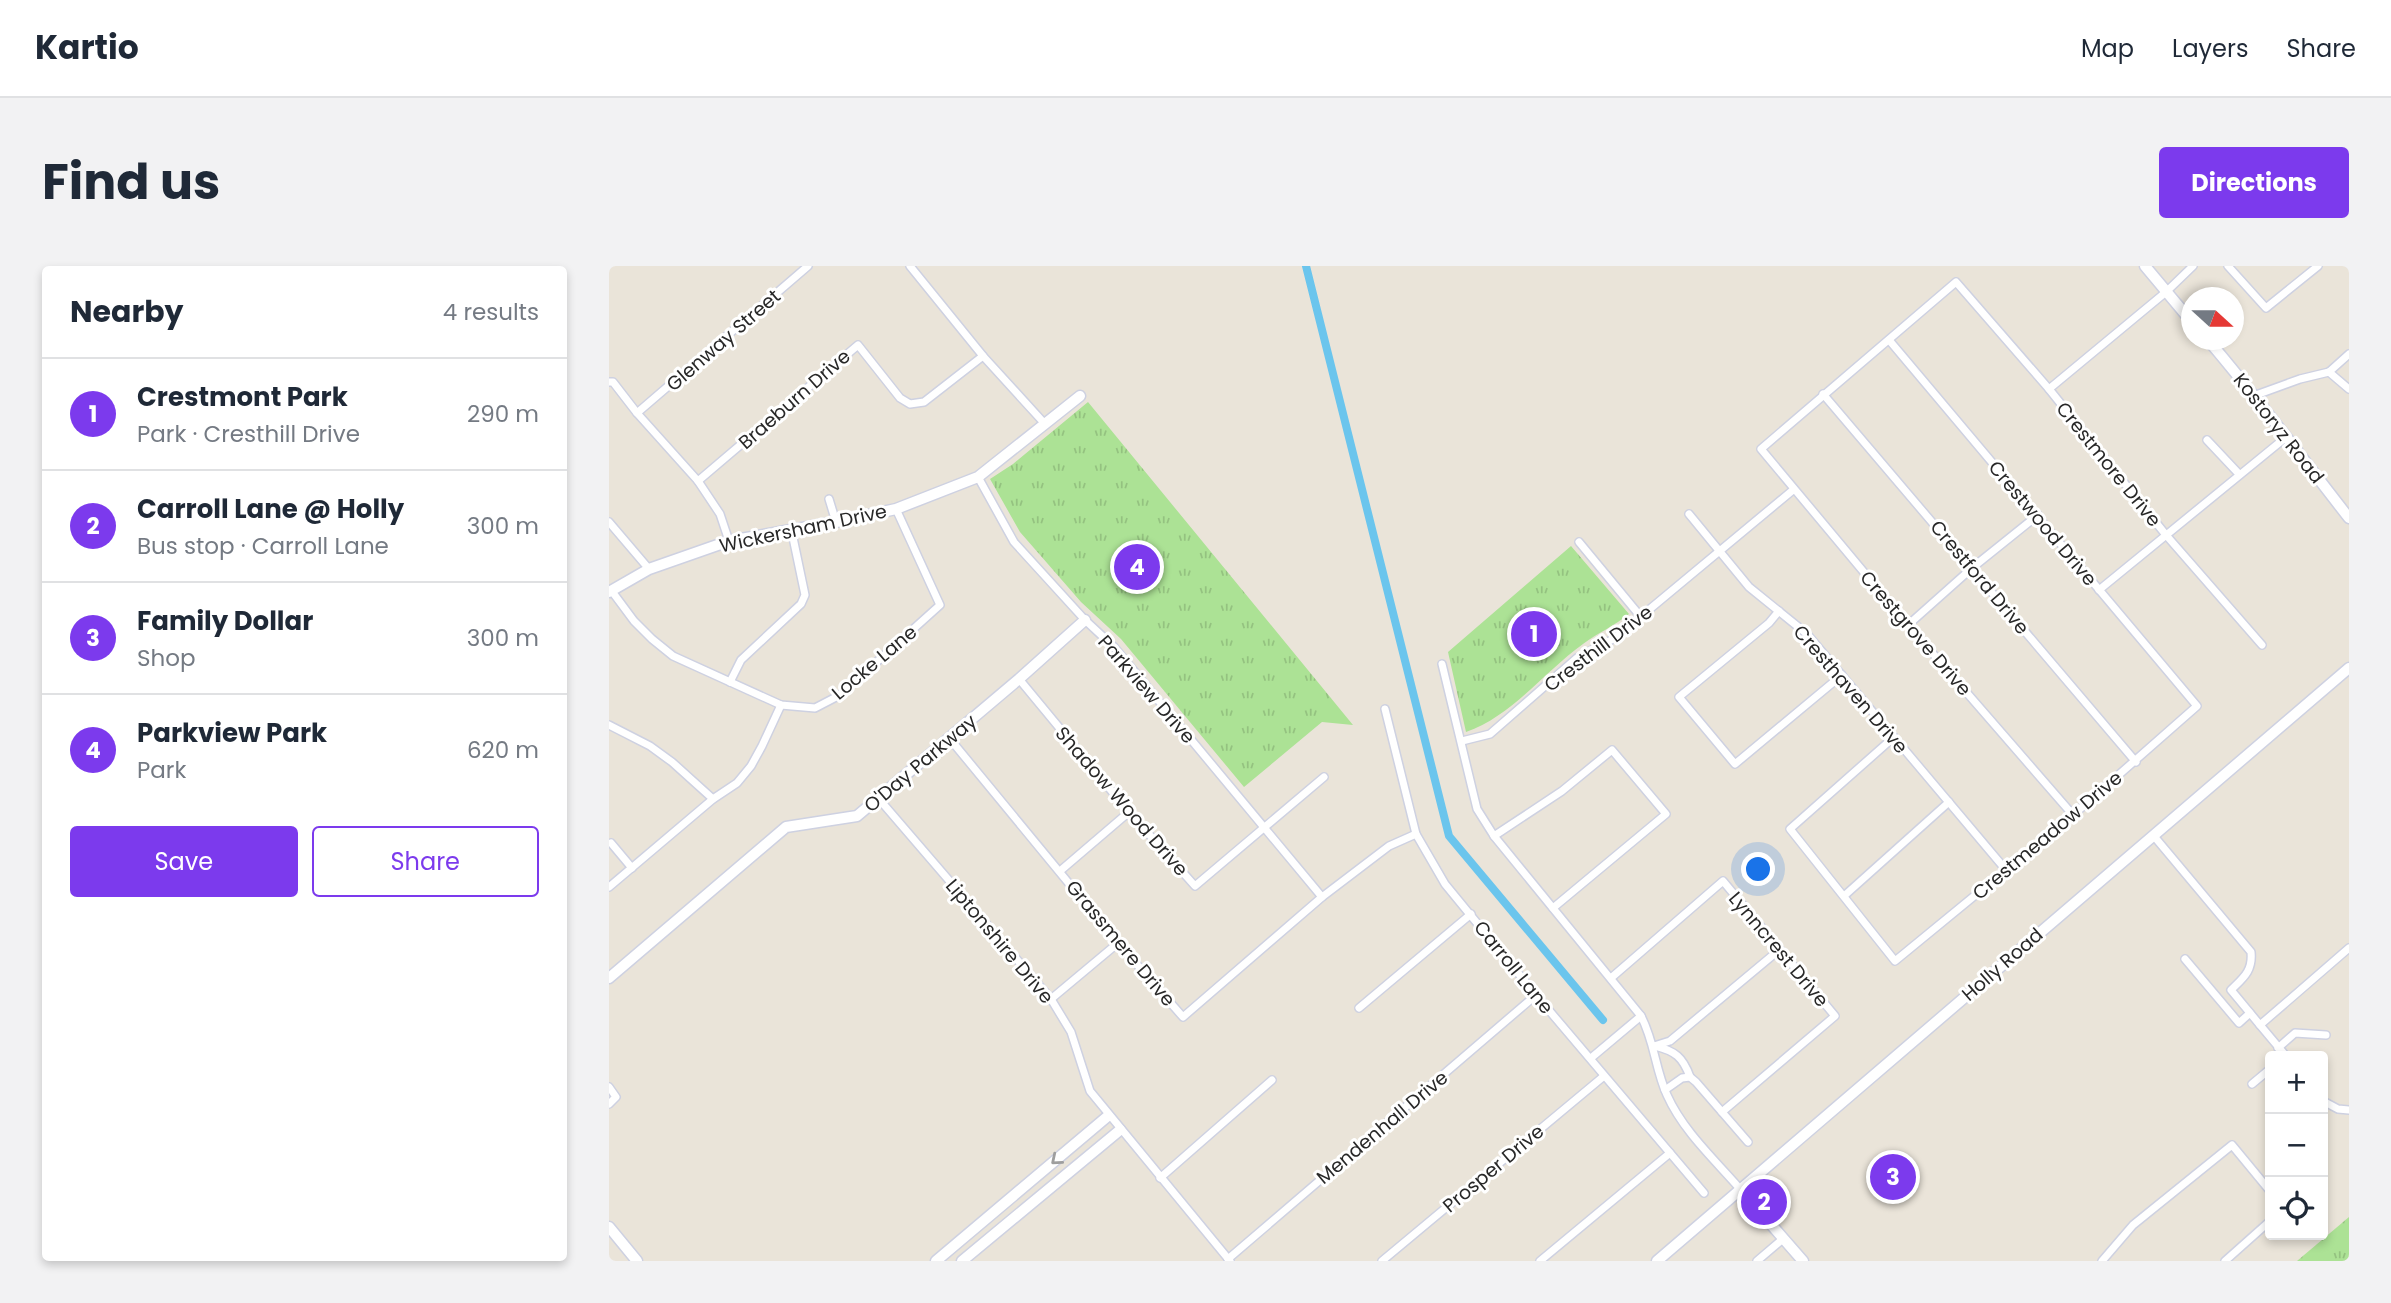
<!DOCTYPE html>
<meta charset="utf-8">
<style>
body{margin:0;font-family:Poppins,sans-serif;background:#f2f2f3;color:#1f2937}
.controls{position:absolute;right:21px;bottom:21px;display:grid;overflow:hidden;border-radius:7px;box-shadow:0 4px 10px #0003}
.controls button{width:63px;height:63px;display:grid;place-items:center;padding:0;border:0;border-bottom:2px solid #e0e1e3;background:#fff;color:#1f2937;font:35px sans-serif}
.compass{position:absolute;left:1572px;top:21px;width:63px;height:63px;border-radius:50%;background:#fff;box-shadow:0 4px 10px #0003;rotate:111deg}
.you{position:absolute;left:1150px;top:604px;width:24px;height:24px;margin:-18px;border:5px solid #fff;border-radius:50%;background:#1a73e8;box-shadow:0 0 0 10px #1a73e833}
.badge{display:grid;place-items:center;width:46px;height:46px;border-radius:50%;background:#7c3aed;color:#fff;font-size:23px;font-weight:700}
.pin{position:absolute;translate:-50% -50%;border:4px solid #fff;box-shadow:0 2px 7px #0006}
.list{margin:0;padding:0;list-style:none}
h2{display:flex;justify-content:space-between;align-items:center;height:91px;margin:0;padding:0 28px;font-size:30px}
h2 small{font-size:23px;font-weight:400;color:#747a83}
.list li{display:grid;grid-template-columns:46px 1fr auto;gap:21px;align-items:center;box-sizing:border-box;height:112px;padding:0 28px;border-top:2px solid #e0e1e3}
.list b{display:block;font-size:26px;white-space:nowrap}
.list p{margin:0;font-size:23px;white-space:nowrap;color:#747a83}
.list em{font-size:23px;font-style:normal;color:#747a83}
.actions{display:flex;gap:14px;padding:21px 28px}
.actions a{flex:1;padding:16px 0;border:2px solid #7c3aed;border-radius:7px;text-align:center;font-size:24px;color:#7c3aed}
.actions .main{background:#7c3aed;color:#fff}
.icon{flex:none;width:38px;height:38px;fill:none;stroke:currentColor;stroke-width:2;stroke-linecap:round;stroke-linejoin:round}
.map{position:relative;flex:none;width:1740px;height:995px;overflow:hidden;border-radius:7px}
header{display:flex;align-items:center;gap:42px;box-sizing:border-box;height:98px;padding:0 35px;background:#fff;border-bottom:2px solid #e0e1e3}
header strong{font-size:33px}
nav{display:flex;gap:38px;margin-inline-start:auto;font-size:24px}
.intro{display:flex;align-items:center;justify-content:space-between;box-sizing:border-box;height:168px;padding:0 42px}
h1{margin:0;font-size:49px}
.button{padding:18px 32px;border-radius:7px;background:#7c3aed;color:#fff;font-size:24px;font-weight:700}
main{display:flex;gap:42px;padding:0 42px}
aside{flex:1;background:#fff;border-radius:7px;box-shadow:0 4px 10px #0003}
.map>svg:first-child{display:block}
</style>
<header>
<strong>Kartio</strong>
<nav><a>Map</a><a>Layers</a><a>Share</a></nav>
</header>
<div class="intro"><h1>Find us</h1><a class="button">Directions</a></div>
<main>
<aside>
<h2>Nearby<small>4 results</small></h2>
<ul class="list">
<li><span class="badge">1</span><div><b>Crestmont Park</b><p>Park · Cresthill Drive</p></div><em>290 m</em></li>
<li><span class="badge">2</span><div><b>Carroll Lane @ Holly</b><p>Bus stop · Carroll Lane</p></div><em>300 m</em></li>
<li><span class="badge">3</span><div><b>Family Dollar</b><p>Shop</p></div><em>300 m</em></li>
<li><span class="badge">4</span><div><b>Parkview Park</b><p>Park</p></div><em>620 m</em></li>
</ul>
<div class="actions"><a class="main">Save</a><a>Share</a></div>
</aside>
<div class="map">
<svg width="1740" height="995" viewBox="0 0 1740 995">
<defs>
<pattern id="park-tufts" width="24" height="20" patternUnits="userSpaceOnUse" patternTransform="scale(1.75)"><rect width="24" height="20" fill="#ace295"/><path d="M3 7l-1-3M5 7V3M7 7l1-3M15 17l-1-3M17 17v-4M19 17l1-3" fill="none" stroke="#94c280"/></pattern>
</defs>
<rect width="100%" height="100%" fill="#eae4d9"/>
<g fill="url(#park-tufts)">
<polygon points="479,136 744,459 713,456 635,521 512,373 472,336 411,266 381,213 404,198"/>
<path d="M962,280L1020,348C1005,360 989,367 974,378C935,406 903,450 857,466L839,386Z"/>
<polygon points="1740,951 1740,995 1688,995"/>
</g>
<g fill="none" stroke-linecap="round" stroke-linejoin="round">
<polyline stroke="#6bc5ed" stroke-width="8" points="697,0 840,570 994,754"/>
<g stroke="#ced1e1" stroke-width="10">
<g id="street">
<polyline points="301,0 374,90 436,158"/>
<polyline points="1619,0 1657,42 1709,0"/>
<polyline points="1280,74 1588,440 1464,549 1286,695 1181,563 1285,471"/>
<polyline points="1720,106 1740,123"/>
<polyline points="0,116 4,116 28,147 89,215 111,248 120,275"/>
<polyline points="1440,123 1557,26 1584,0"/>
<polyline points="1214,128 1527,496"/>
<polyline points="1647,129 1691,113 1720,106 1740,88"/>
<polyline points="28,147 199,0"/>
<polyline points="1598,174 1630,208"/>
<polyline points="369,211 405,276 476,354 505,381 713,631"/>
<polyline points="89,215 249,79 291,132 301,138 315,136 374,90"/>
<polyline points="220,233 227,256"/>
<polyline points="1080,248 1140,321 1198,368 1397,604"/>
<polyline points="0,256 40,303"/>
<polyline points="970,276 1032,351"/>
<polyline points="2,324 25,355 43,373 64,390 172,439 206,442 231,429 331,339 287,243"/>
<polyline points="1490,324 1676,172"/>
<polyline points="1170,345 1160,357 1070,431 1126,498 1233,409"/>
<polyline points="1299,359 1363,302 1429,249"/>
<path d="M833,398L868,543L885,570L1032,750C1046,777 1046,803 1058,829C1074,865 1106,894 1132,924"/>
<polyline points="410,413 520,546 586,620 715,511"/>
<polyline points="121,416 132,394 192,338 196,329 182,262"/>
<polyline points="776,443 807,568 836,618 927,729 1095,927"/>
<polyline points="0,459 41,480 63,496 104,533"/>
<polyline points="341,473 509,677 574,751 713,631 780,580 807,568"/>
<polyline points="853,475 881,468 968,392 1006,372 1184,224"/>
<polyline points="270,533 442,733 462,766 481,825 621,995"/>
<polyline points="1464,549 1299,359 1152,183 1347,16 1440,123 1557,269 1653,379"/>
<path d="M1544,569L1642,686C1644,705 1634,712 1622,724L1651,759L1740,682"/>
<polyline points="885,570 953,525 1003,484 1057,548 944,642"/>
<polyline points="2,577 23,602"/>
<polyline points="451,605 520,546"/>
<polyline points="0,621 104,533 128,517 142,500 153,480 172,439"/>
<polyline points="1235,630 1340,536"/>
<polyline points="1576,693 1630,757 1641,747"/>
<polyline points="1002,712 1114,615 1226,750 1113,846"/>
<polyline points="442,733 509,677"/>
<polyline points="750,742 862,648"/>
<polyline points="1651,759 1677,790"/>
<polyline points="1045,780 1061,775 1170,684"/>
<path d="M1046,780C1066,785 1074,791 1081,811"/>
<polyline points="1669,782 1686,767 1717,769"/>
<polyline points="982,792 1032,750"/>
<polyline points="1643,818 1661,803"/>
<polyline points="0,821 7,831 0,838"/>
<polyline points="1056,824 1073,812 1081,811 1087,816 1139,876"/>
<polyline points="1714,835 1729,843 1740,844"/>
<polyline points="551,912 663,814"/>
<polyline points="619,993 927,729"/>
<polyline points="773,995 995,810"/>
<polyline points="931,995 1061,887"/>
<polyline points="1148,995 1175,972"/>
<polyline points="1493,995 1524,959 1623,879 1661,925"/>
<polyline points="1616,995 1661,955"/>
</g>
</g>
<g stroke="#ced1e1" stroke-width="13">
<g id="secondary">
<polyline points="1536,0 1582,55"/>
<path d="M1599,74C1648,131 1693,192 1740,252"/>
<polyline points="0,326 40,303 120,275 227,256 287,243 369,211 471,130"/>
<polyline points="0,712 177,561 248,550 410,413 476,354"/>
<polyline points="1132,924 1194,995"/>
<polyline points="0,961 28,995"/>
<polyline points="327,995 499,850"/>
<polyline points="353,995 511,864"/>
<polyline points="1048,995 1740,402"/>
</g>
</g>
<use href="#street" stroke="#fff" stroke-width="7"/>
<use href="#secondary" stroke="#fff" stroke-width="10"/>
</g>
<defs><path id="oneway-chevron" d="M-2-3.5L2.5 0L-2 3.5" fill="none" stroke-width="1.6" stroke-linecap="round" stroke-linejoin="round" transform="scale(1.75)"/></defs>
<use stroke="#9e9e9e" href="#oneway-chevron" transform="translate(447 894) rotate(140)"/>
<g text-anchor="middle" stroke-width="6" stroke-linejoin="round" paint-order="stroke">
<g font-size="19" fill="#282828" stroke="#fff">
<text transform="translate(114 74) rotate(-41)" y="7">Glenway Street</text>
<text transform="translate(185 133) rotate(-41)" y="7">Braeburn Drive</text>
<text transform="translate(1670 162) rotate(52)" y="7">Kostoryz Road</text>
<text transform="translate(1500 198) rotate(51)" y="7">Crestmore Drive</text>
<text transform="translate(1434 257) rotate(50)" y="7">Crestwood Drive</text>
<text transform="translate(194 262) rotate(-12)" y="7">Wickersham Drive</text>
<text transform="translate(1371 311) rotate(50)" y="7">Crestford Drive</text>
<text transform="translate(1307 367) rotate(49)" y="7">Crestgrove Drive</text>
<text transform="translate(989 382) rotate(-37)" y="7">Cresthill Drive</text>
<text transform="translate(265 396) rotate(-40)" y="7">Locke Lane</text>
<text transform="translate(538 423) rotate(49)" y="7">Parkview Drive</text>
<text transform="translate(1242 423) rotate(49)" y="7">Cresthaven Drive</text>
<text transform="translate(311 497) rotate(-40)" y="7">O'Day Parkway</text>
<text transform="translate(513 535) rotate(49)" y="7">Shadow Wood Drive</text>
<text transform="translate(1438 569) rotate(-40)" y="7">Crestmeadow Drive</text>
<text transform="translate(391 675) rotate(50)" y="7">Liptonshire Drive</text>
<text transform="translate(512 677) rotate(50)" y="7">Grassmere Drive</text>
<text transform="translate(1170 683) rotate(50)" y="7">Lynncrest Drive</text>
<text transform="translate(1393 698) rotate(-41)" y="7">Holly Road</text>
<text transform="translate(905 701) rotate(51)" y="7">Carroll Lane</text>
<text transform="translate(773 861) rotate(-40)" y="7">Mendenhall Drive</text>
<text transform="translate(884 902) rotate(-40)" y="7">Prosper Drive</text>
</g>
</g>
</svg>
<div class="controls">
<button>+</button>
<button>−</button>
<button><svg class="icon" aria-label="locate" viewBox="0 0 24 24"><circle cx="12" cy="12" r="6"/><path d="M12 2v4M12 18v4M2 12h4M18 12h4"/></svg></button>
</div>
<svg class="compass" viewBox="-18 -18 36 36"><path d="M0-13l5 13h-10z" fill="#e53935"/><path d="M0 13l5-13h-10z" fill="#747a83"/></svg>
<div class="you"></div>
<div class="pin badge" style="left:925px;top:368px">1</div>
<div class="pin badge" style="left:1155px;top:936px">2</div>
<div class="pin badge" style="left:1284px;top:911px">3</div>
<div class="pin badge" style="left:528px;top:301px">4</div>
</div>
</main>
